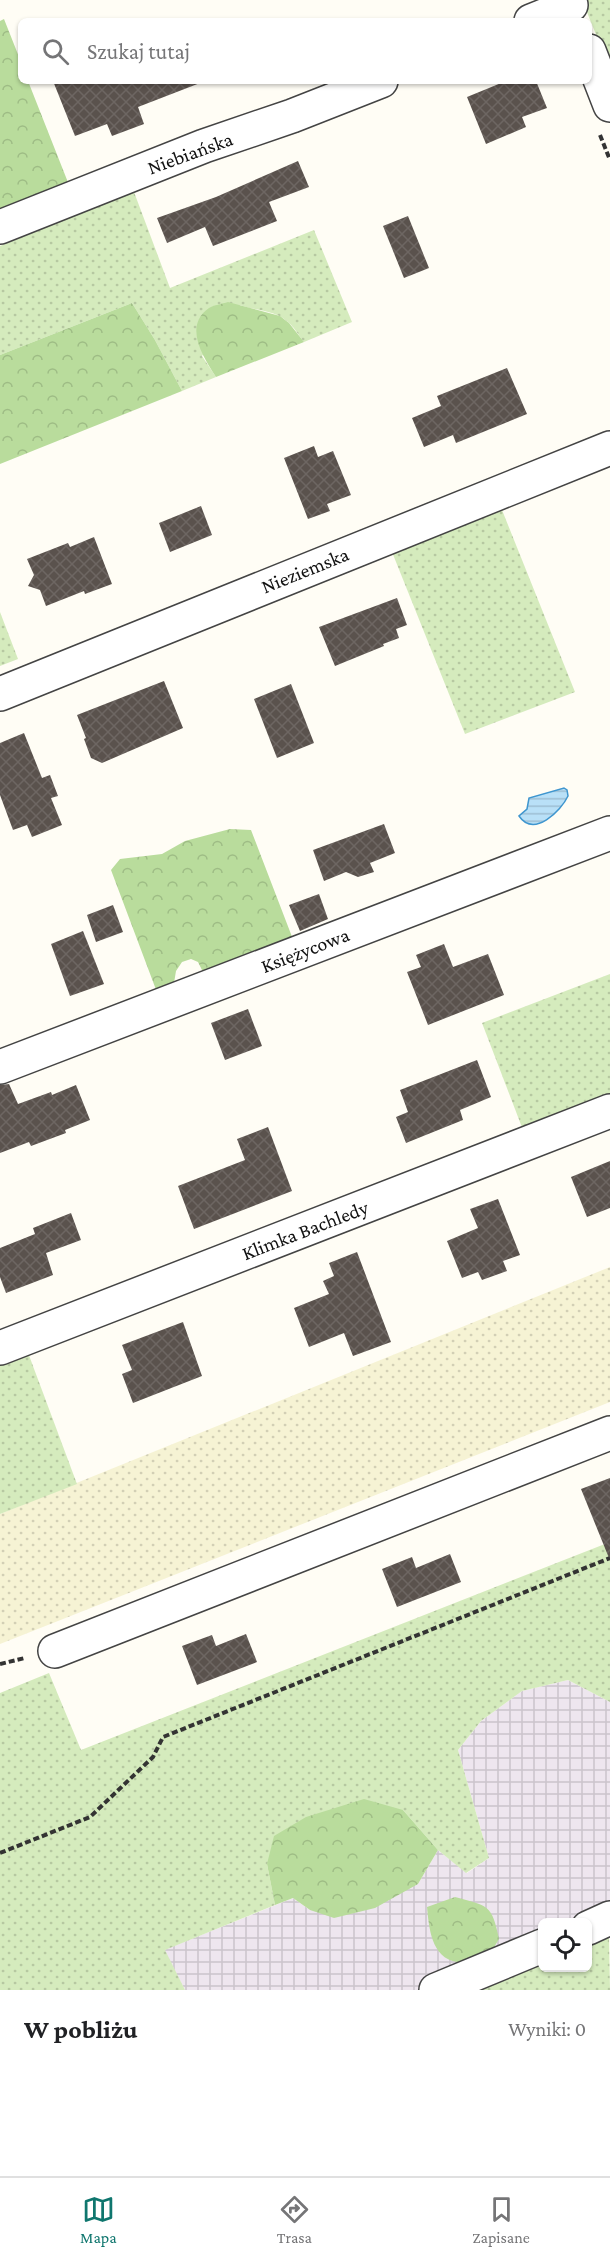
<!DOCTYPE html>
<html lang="pl">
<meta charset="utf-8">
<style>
body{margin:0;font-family:"Crimson Pro",serif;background:#f6f6f6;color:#202124}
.controls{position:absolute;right:18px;bottom:18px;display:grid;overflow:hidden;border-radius:9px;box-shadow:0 2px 4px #0004}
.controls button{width:54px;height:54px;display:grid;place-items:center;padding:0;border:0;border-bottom:2px solid #e0e0e0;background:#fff;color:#202124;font:30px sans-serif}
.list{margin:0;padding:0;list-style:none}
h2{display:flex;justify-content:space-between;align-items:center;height:78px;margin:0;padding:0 24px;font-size:26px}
h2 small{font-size:20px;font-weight:400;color:#757577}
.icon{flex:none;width:33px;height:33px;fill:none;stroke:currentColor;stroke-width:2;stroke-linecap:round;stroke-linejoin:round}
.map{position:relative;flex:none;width:610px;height:1990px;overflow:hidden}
.search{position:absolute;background:#fff;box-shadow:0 2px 4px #0004;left:18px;right:18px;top:18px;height:66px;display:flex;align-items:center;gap:15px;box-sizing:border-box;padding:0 21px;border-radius:9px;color:#757577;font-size:22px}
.sheet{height:186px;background:#fff}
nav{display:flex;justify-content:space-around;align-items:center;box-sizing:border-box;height:84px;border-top:2px solid #e0e0e0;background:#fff;font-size:16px;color:#757577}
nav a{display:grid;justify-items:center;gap:3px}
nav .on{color:#0f766e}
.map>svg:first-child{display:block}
</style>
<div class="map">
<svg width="610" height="1990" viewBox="0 0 610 1990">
<defs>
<pattern id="industrial-grid" width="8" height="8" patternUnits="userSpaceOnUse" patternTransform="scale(1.5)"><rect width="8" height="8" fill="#eee6ef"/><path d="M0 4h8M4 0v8" fill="none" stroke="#cbc4cc"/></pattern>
<pattern id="farmland-dots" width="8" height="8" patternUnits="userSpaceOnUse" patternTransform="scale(1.5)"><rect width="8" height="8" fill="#f6f3d4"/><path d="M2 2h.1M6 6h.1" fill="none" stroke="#d2cfb5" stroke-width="1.8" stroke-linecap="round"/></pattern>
<pattern id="grass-dots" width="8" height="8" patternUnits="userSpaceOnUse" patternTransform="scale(1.5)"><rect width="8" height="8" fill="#d5ebbd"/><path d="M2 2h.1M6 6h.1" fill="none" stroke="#b6c8a1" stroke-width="1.8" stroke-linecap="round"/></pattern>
<pattern id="forest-crowns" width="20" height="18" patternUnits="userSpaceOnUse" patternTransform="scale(1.5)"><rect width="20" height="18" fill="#b9dc9c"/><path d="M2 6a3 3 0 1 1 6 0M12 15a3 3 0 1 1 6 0" fill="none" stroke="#9ebc85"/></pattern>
<pattern id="water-rules" width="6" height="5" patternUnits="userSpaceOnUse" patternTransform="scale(1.5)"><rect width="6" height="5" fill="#b9e0f7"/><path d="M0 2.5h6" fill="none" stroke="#9ebfd3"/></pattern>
<pattern id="building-cross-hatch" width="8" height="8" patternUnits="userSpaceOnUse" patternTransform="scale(1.5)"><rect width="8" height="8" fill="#5a524d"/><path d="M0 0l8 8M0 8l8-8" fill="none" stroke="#6d6662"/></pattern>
</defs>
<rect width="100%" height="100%" fill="#fffdf5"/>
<polygon fill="url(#industrial-grid)" points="568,1680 610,1702 610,1938 588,1940 588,1922 542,1922 542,1958 467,1990 185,1990 164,1950 293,1898 310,1910 418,1884 438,1850 467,1873 489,1858 458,1750 481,1721 522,1691"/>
<polygon fill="url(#farmland-dots)" points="610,1267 610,1402 0,1644 0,1514"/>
<g fill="url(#grass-dots)">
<polygon points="582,0 610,0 610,69"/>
<path d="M134,192L170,288L314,230L352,322L304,342C299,336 295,328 289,323C276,310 256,311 240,305L202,356L216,377L182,391L155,340L132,303L0,355V246Z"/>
<polygon points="502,510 575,692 465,734 392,552"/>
<polygon points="0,612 18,659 0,666"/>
<polygon points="610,974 610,1096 523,1130 482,1023"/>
<polygon points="27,1350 77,1484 0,1514 0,1359"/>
<polygon points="610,1542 610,1702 568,1680 522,1691 481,1721 458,1750 489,1858 466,1873 438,1850 403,1810 267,1864 275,1905 165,1950 185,1990 0,1990 0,1693 49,1673 81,1750"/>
<polygon points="609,1938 610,1990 467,1990 542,1958 542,1968 588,1968 588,1940"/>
</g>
<g fill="url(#forest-crowns)">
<polygon points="4,19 21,62 21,81 28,81 71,190 0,217 0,21"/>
<path d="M228,302L280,316L289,323L304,342L216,377C203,357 183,326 209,308C214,305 222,304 228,302Z"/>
<polygon points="132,303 155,340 182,391 0,464 0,355"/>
<polygon points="230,829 251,830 294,942 205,976 198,962 191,959 182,962 176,971 173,989 158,995 111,870 120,859 162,854 185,841"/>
<polygon points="364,1799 403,1810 438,1850 418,1884 375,1908 334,1918 310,1910 293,1898 275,1905 267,1864 274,1836 306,1817"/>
<path d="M455,1897C488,1906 492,1904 499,1939L490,1954C481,1956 466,1963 457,1962C431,1958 429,1927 427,1907Z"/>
</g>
<path fill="url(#water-rules)" stroke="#3f96cf" stroke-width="1.5" d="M564,788L567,790L568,796C561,811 534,838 519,816L527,809L529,798Z"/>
<g fill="url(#building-cross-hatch)">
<polygon points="53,81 200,81 200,83 138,107 144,124 112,136 107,124 75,136"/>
<polygon points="506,81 536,81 547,108 522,117 526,127 486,144 467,97"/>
<polygon points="298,161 309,187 269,202 277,221 213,246 205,227 167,243 157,218 216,197"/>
<polygon points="408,216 429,268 404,278 383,226"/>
<polygon points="507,368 527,414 456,443 453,435 424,447 412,418 441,406 437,396"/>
<polygon points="314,446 318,457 333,451 351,495 327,504 330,511 308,519 284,458"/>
<polygon points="201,506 212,535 170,552 159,523"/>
<polygon points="94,537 112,584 85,594 84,591 46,606 40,590 28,586 34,575 27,559 68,543 70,547"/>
<polygon points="397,598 407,625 396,629 399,638 383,644 384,646 335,666 319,627"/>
<polygon points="164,681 183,728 102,763 91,758 84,739 86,738 77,715"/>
<polygon points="291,684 314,743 277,758 254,699"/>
<polygon points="24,733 42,778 50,775 58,796 51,798 62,825 32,837 27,825 13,830 0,795 0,743"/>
<polygon points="384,824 395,853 370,863 374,872 358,877 346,872 324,881 313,850"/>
<polygon points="319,894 328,919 300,931 289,905"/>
<polygon points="113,905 123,932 96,942 87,915"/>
<polygon points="83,931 104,984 70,996 51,944"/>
<polygon points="444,944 453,967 488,954 504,995 428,1025 407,972 421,967 416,955"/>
<polygon points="248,1009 262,1046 225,1060 211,1023"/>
<polygon points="477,1060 491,1097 460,1110 463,1120 406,1143 396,1117 408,1112 400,1090"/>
<polygon points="9,1084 18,1104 51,1092 52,1095 76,1085 90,1120 65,1130 66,1133 31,1146 29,1142 0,1153 0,1085"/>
<polygon points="268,1127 292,1191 194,1229 178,1186 245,1160 237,1139"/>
<polygon points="610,1161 610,1208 587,1217 571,1177"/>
<polygon points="498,1199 520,1255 503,1261 507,1271 482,1280 478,1272 462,1278 447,1241 478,1228 470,1209"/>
<polygon points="71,1213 81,1240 46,1253 53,1275 6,1293 0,1277 0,1248 35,1234 33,1228"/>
<polygon points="357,1252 391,1342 353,1356 344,1333 309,1347 294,1308 329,1294 323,1281 334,1276 329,1263"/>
<polygon points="183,1322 202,1376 133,1403 122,1374 132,1370 122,1345"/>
<polygon points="610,1478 610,1558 609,1558 581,1489"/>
<polygon points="450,1554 461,1582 397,1607 382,1569 412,1557 416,1568"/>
<polygon points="246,1634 257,1662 197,1685 182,1646 212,1635 216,1646"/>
</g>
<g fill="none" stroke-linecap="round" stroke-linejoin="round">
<g stroke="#444" stroke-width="36">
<g id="minor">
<polyline points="531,21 571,5"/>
<polyline points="589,51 610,105"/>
<polyline points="0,227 204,146 292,116 381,81"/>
<polyline points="0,694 610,448"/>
<polyline points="0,1067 610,833"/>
<polyline points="0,1348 610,1111"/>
<polyline points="55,1651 610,1433"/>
<polyline points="588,1928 610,1918"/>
<polyline points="436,1990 542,1946"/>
</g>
</g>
<g stroke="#333" stroke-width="4" stroke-dasharray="6 3" stroke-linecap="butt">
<polyline points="600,135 610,160"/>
<polyline points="0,1664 25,1658"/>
<polyline points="0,1853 90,1817 153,1757 163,1737 610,1558"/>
</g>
<use href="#minor" stroke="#fff" stroke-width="33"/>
</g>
<g text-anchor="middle" stroke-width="6" stroke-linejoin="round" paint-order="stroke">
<g font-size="20" fill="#111" stroke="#fff">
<text transform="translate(190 153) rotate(-20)" y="7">Niebiańska</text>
<text transform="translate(305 570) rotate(-22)" y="7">Nieziemska</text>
<text transform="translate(305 950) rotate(-21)" y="7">Księżycowa</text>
<text transform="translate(305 1230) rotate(-21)" y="7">Klimka Bachledy</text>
</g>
</g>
</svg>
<div class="controls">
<button><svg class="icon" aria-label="locate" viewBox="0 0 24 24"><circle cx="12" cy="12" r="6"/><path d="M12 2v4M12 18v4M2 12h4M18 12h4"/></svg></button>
</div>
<div class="search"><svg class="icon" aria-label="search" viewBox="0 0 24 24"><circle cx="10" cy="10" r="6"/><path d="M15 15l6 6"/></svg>Szukaj tutaj</div>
</div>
<section class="sheet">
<h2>W pobliżu<small>Wyniki: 0</small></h2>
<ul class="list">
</ul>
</section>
<nav>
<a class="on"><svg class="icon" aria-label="map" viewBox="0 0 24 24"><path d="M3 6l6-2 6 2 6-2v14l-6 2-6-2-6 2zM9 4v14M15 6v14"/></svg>Mapa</a>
<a><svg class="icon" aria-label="directions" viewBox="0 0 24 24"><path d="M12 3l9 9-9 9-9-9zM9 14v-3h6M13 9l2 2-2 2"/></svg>Trasa</a>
<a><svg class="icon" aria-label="saved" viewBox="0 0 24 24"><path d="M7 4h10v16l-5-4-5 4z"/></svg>Zapisane</a>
</nav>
